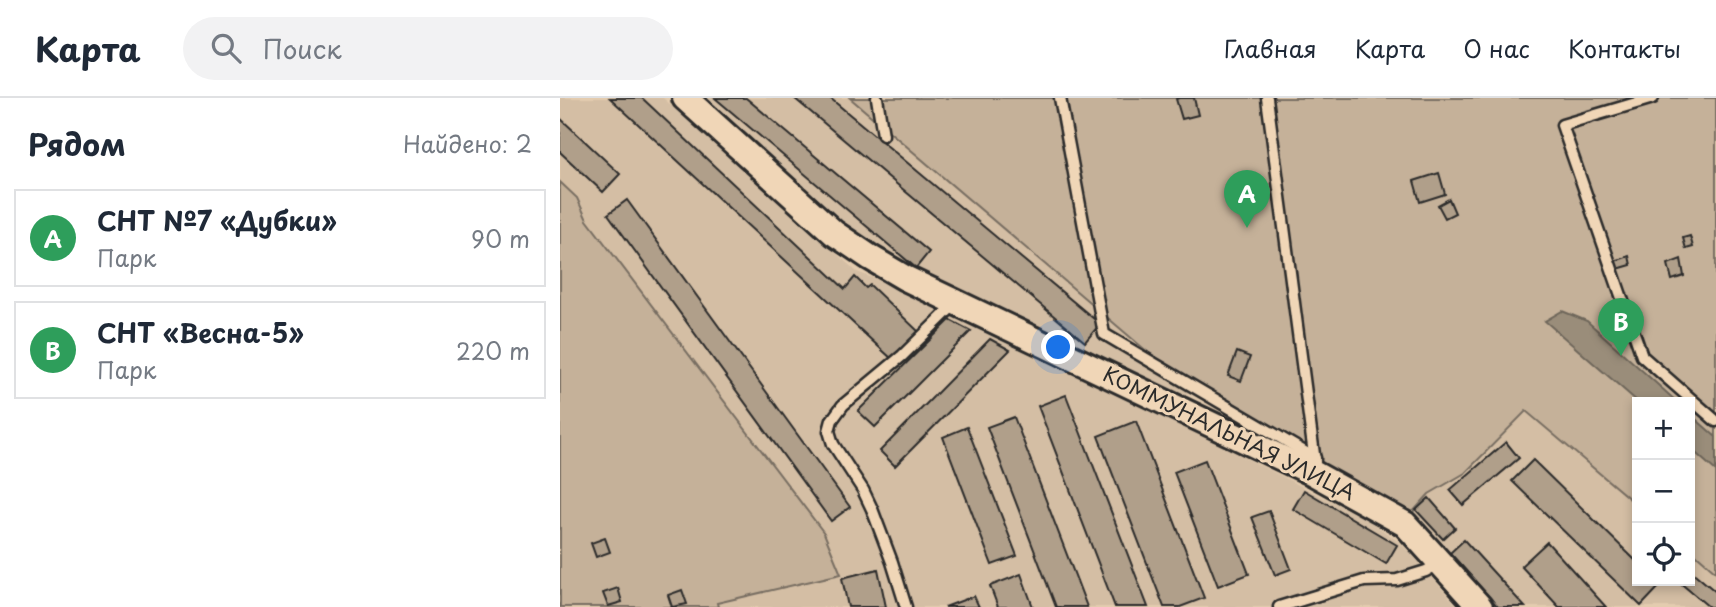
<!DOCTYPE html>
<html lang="ru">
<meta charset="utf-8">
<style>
body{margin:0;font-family:"Playpen Sans",sans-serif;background:#f2f2f3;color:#1f2937}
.controls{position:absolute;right:21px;bottom:21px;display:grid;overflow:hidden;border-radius:0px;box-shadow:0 4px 10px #0003}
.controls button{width:63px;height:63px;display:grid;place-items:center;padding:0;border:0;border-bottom:2px solid #e0e1e3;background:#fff;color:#1f2937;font:35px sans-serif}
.you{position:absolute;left:499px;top:250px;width:24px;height:24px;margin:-18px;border:5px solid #fff;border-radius:50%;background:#1a73e8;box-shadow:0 0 0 10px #1a73e833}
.badge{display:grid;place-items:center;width:46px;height:46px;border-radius:50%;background:#2b2b2b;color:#fff;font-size:23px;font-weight:700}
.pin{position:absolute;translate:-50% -58px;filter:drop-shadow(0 2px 4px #0008)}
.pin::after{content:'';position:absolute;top:37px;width:24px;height:21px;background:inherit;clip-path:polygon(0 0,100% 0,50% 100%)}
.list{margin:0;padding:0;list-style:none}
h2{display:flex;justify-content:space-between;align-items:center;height:91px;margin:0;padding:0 28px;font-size:30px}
h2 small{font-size:23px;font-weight:400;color:#747a83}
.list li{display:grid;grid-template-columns:46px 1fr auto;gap:21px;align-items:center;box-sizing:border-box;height:98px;margin:0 14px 14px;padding:0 14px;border:2px solid #e0e1e3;border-radius:0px}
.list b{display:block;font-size:26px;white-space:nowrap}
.list p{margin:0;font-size:23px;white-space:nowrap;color:#747a83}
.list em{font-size:23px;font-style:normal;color:#747a83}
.icon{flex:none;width:38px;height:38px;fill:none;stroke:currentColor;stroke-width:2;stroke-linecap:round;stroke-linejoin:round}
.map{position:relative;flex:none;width:1156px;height:509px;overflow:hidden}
header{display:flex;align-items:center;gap:42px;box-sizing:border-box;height:98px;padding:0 35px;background:#fff;border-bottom:2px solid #e0e1e3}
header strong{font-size:33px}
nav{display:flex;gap:38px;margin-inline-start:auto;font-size:24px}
.search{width:490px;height:63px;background:#f2f2f3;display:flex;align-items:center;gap:18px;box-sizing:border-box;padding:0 24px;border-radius:38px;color:#747a83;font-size:26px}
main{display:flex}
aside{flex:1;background:#fff}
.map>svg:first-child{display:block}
</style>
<header>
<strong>Карта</strong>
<div class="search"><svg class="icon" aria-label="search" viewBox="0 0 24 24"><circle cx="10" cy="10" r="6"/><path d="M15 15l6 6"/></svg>Поиск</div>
<nav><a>Главная</a><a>Карта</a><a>О нас</a><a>Контакты</a></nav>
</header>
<main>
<aside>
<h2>Рядом<small>Найдено: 2</small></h2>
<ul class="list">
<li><span class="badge" style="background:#2e9e5b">A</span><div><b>СНТ №7 «Дубки»</b><p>Парк</p></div><em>90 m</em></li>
<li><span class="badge" style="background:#2e9e5b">B</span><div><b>СНТ «Весна-5»</b><p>Парк</p></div><em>220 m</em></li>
</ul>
</aside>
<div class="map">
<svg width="1156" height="509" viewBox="0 0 1156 509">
<rect width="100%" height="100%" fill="#e4ccaf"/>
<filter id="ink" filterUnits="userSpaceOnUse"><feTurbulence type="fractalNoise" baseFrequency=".0143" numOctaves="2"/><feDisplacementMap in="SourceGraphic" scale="14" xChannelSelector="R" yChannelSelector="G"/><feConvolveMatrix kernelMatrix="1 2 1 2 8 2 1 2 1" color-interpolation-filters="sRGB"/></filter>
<g filter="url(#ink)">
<g fill="#d4bea4">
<polygon points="0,0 103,0 297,174 385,208 808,422 839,444 855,460 898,509 158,509 157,505 280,476 264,435 27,122 17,100 0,84"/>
<polygon points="142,0 290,0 630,290 622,309 321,160"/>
<polygon points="966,313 1077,407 1077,483 1130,483 1130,451 1156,474 1156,509 938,509 865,428 851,416 869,396 905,375"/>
</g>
<g fill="#c5b199" stroke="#786e62" stroke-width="2">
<polygon points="290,0 1156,0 1156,474 1130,451 1130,304 1077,304 1077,407 966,313 905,375 869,396 851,416 630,290"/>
<polygon points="0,84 17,100 27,122 264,435 281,476 157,505 158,509 0,509"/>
</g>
<g fill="#9a8d7a" stroke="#6e665a" stroke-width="2">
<polygon points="1002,213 1027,223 1117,304 1078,304 985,223"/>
<polygon points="1130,316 1156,339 1156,373 1130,350"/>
</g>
<g fill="#b09f8a" stroke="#2b2b2b" stroke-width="2">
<polygon points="50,0 82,0 285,191 295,179 306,190 310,187 360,235 333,262"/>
<polygon points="155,0 186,0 369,154 356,170"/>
<polygon points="234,0 270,0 540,226 525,244"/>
<polygon points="619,0 634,0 638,17 622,21 616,1"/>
<polygon points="0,20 60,76 43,94 0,54"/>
<polygon points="879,75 885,96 860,104 854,83"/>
<polygon points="889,101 895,115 885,120 878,107"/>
<polygon points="67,102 290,409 271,423 48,116"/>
<polygon points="1130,138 1133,149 1126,151 1123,140"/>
<polygon points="1069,158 1071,167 1054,172 1052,164"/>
<polygon points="1121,161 1124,178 1112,182 1108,166"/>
<polygon points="390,222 411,233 315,329 298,313"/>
<polygon points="430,241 450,252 335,368 320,353"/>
<polygon points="677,254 690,259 681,283 668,278"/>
<polygon points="506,297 588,509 555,509 478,308"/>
<polygon points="454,319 527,509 496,509 427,329"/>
<polygon points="576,323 644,500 620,509 604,509 538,338"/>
<polygon points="407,329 457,458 432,467 383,339"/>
<polygon points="946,344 959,360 903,407 890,392"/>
<polygon points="645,362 689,476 658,488 614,374"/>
<polygon points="973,362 1077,464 1077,483 1097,483 1101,487 1081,508 952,383"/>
<polygon points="744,392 837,447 826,466 733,411"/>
<polygon points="869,400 895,430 883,441 856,412"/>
<polygon points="709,413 731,471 715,477 692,419"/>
<polygon points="45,440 50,454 36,459 31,445"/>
<polygon points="904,442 965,509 938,509 890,455"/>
<polygon points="987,444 1046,509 999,509 961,468"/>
<polygon points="318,471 326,509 288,509 282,480"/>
<polygon points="1130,472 1156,494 1156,509 1149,509 1118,483 1130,483"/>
<polygon points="461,476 473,509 438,509 430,488"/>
<polygon points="58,490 62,504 48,508 43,495"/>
<polygon points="122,492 127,506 112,509 108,497"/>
<polygon points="414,498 419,509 385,509"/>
</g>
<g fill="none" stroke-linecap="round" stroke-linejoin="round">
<g stroke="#2b2b2b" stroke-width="15">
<g id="service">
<polyline points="317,0 323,37"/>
<polyline points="500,0 544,236 755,360"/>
<polyline points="707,0 755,364"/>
<polyline points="1093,0 1002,27 1082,258 1156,323"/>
<polyline points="346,509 332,464 312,411 303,392 273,346 269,333 272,322 283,307 342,258 396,205"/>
<polyline points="719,509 804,483 837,482 866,473 880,465"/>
</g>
</g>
<g stroke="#2b2b2b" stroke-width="30">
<polyline id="tertiary" points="125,0 274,135 311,160 345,180 753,375 845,426 920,509"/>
</g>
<use href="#service" stroke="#f0d6b7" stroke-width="10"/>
<use href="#tertiary" stroke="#f0d6b7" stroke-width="24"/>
</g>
</g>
<g text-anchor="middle" stroke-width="6" stroke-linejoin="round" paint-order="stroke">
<g font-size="21" fill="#2b2b2b" stroke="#f0d6b7">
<text transform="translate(669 336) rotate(26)" y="7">КОММУНАЛЬНАЯ УЛИЦА</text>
</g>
</g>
</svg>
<div class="controls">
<button>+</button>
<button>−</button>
<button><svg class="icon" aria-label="locate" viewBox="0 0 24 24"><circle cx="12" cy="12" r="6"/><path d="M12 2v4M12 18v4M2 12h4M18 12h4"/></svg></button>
</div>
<div class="you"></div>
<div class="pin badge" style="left:687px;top:130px;background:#2e9e5b">A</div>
<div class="pin badge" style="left:1061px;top:258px;background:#2e9e5b">B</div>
</div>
</main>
